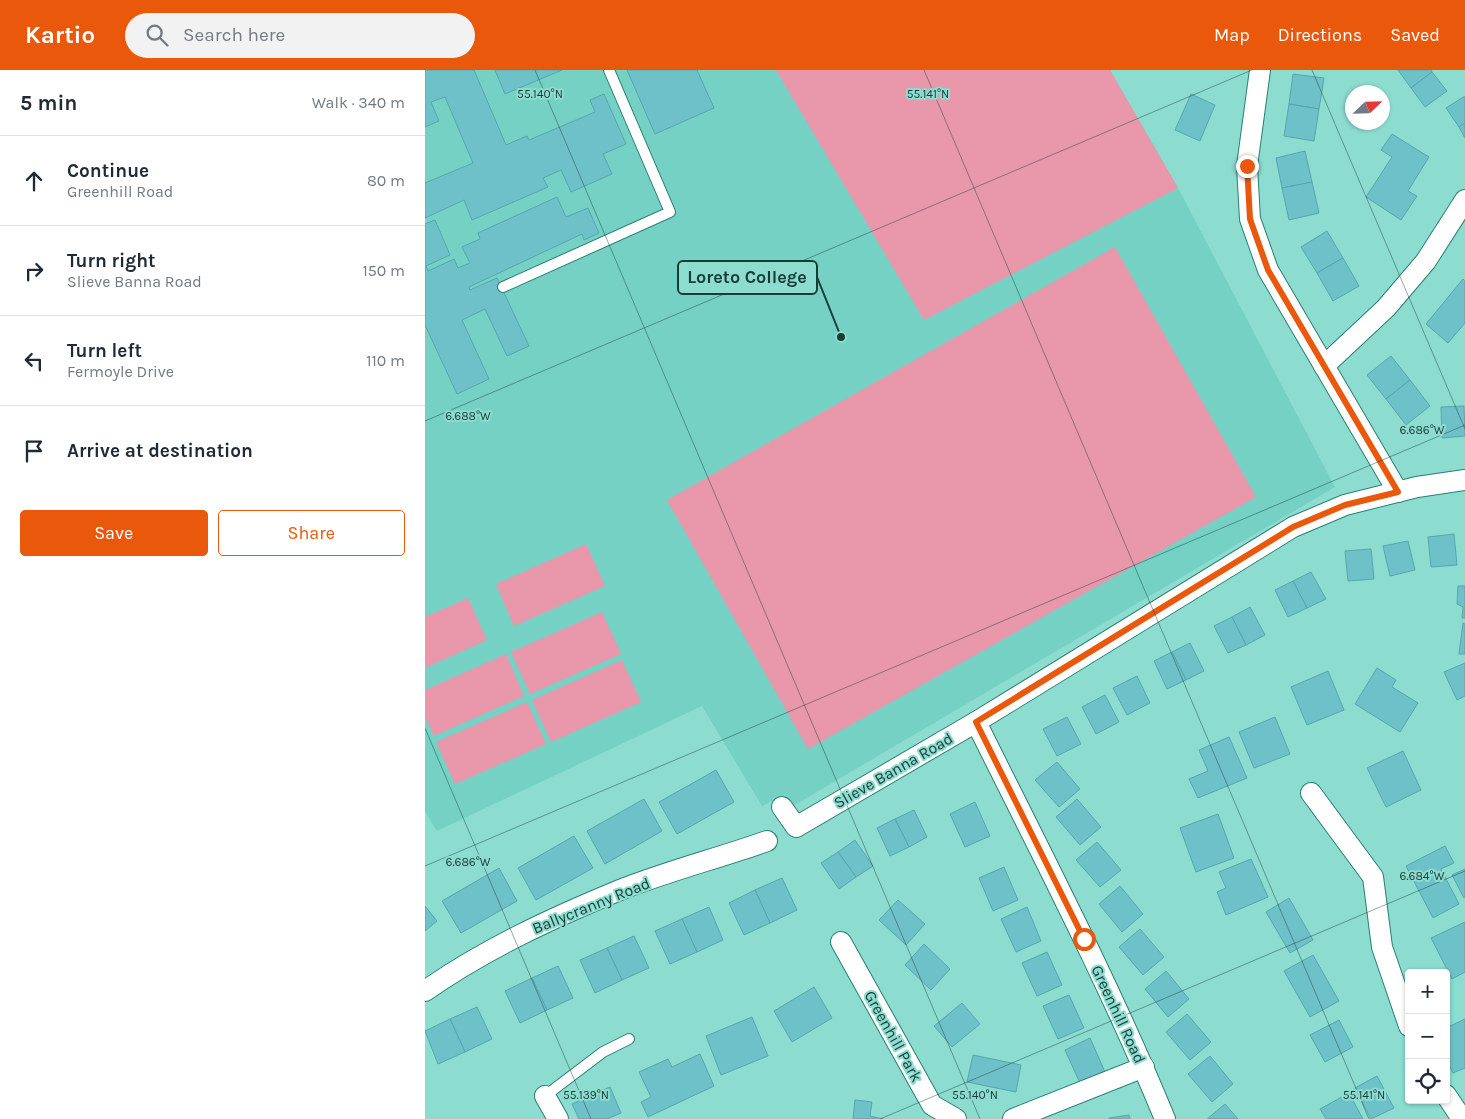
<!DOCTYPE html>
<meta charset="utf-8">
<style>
body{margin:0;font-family:Karla,sans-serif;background:#f2f2f3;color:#1f2937}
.controls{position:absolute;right:15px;bottom:15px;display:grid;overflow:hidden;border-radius:5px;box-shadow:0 1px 4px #0004}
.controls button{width:45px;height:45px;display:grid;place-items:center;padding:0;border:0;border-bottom:1px solid #e0e1e3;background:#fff;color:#1f2937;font:25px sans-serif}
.compass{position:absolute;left:920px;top:15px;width:45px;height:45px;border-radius:50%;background:#fff;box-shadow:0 1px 4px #0004;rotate:67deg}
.stop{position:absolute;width:15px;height:15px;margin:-11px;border:4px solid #ea580c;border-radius:50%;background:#fff}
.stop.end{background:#ea580c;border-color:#fff;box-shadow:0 1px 5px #0008}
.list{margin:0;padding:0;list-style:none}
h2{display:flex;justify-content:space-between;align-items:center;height:65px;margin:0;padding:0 20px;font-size:21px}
h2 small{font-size:16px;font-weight:400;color:#747a83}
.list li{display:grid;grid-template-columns:32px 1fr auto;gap:15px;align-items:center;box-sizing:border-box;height:90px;padding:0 20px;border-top:1px solid #e0e1e3}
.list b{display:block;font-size:19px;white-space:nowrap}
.list p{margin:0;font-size:16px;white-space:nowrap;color:#747a83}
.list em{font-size:16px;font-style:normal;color:#747a83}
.actions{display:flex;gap:10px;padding:15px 20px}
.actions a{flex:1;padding:11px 0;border:1px solid #ea580c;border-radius:5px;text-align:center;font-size:18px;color:#ea580c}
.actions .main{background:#ea580c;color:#fff}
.icon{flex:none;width:28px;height:28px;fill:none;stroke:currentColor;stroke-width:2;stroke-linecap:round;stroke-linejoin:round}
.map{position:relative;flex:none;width:1040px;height:1049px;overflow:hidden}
header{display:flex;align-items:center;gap:30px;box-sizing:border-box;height:70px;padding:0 25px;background:#ea580c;color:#fff}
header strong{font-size:24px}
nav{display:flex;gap:28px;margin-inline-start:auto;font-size:18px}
.search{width:350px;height:45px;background:#f2f2f3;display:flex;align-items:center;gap:12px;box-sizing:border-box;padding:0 18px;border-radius:28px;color:#747a83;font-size:19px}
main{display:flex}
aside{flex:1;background:#fff}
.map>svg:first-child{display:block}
</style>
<header>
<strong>Kartio</strong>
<div class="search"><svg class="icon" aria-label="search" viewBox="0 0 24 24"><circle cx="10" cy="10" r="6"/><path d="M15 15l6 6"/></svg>Search here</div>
<nav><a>Map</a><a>Directions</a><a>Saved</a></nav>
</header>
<main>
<aside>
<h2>5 min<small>Walk · 340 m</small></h2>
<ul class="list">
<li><svg class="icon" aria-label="ahead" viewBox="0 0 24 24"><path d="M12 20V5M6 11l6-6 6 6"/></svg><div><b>Continue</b><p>Greenhill Road</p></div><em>80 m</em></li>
<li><svg class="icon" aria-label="right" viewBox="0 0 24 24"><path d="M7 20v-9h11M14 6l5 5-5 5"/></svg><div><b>Turn right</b><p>Slieve Banna Road</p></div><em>150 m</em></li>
<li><svg class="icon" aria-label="left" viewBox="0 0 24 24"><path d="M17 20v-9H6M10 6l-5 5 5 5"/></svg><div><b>Turn left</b><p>Fermoyle Drive</p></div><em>110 m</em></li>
<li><svg class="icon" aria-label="arrive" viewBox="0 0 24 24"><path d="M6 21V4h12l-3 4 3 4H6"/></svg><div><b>Arrive at destination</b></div></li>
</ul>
<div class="actions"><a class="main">Save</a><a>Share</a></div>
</aside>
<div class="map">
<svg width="1040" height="1049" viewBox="0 0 1040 1049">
<rect width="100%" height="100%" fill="#8cdcd0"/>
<polygon fill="#75d1c4" points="0,0 685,0 753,118 910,417 368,736 360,725 337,736 277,636 12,761 0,742"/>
<g fill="#e997ab">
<polygon points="351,0 685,0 753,118 499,250"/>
<polygon points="690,177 831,427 383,679 242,430"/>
<polygon points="161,474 180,516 89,556 71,514"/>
<polygon points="43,528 62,570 0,598 0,547"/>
<polygon points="177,542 196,584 105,624 86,582"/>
<polygon points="81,584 99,626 9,666 0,647 0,620"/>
<polygon points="197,590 216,632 126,672 107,630"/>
<polygon points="102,632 121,674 30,714 11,672"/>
</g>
<g fill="#6fc1c9" stroke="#55a7af">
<polygon points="0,0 49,0 81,75 102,66 104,70 170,42 165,30 179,24 201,74 178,84 187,104 146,122 136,100 118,108 123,117 47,150 39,130 0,148 0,113 48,93 20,27 6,32 14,51 0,57"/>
<polygon points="70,0 137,0 80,24"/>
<polygon points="202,0 272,0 289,38 230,64"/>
<polygon points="973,0 1006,0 1007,2 986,18"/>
<polygon points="1007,2 1022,21 1000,37 986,18"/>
<polygon points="868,4 899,8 894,39 864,34"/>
<polygon points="766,24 790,35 775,71 750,60"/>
<polygon points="1040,26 1040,53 1034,57 1021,38"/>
<polygon points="864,34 894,39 889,71 859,66"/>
<polygon points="1040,53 1040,68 1034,57"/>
<polygon points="967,64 1004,87 983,121 992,126 976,150 941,127 967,87 956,80"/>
<polygon points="880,81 887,112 857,118 851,88"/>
<polygon points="887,112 894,143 864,150 857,118"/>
<polygon points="132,127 141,147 163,138 174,163 159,170 157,164 44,217 45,220 72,208 104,276 82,286 60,239 37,250 64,309 32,324 0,255 0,154 10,150 25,185 1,196 3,201 29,189 33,198 45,193 37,177 55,169 53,163"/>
<polygon points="902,161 918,188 892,203 876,177"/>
<polygon points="918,188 934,216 908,231 892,203"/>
<polygon points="1038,209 1040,211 1040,253 1023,273 1001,254"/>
<polygon points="966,286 985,310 961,329 942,305"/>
<polygon points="985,310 1005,336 981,355 961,329"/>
<polygon points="1039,336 1040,366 1017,368 1016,337"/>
<polygon points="1029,464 1032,495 1006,497 1003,467"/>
<polygon points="983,471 990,500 965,506 958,476"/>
<polygon points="946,479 949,509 923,511 920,481"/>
<polygon points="886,502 901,529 882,538 868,511"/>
<polygon points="868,511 882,538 863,547 850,520"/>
<polygon points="1033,516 1040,516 1040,548 1037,548 1038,537 1032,534"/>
<polygon points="825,537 840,565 821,575 807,547"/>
<polygon points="807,547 821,575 803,583 789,556"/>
<polygon points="1038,553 1040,554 1040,584 1034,584"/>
<polygon points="765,573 779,601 761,610 747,582"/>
<polygon points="747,582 761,610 742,619 729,591"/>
<polygon points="1040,593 1040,626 1032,630 1019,602"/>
<polygon points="952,598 971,610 967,617 993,633 975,662 930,634"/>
<polygon points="903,601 919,640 882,655 866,617"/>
<polygon points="712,606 725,633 702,645 688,618"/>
<polygon points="680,625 694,652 671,664 657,637"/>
<polygon points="642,647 656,674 632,686 618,659"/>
<polygon points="850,647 865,684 829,698 814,662"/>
<polygon points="804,667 822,708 773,728 764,709 783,701 774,680"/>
<polygon points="978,681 996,720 961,737 942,698"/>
<polygon points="632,692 655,719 634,737 610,710"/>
<polygon points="291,700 309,732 252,764 234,732"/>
<polygon points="219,729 237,761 180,794 162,761"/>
<polygon points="652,729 676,757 655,775 631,747"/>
<polygon points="550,732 565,766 540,777 525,744"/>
<polygon points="489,740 502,767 484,777 470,749"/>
<polygon points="793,744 809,788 771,802 755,758"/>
<polygon points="470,749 484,777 465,786 452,758"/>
<polygon points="149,766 168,798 111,830 93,798"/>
<polygon points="430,770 448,796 431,807 413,782"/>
<polygon points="672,772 696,800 675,817 651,790"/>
<polygon points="1020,776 1029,793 1016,799 1034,834 1008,848 981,796"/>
<polygon points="413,782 431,807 414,819 396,793"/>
<polygon points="826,789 843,827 801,845 792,822 801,818 794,802"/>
<polygon points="579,797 593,830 568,841 554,808"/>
<polygon points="74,798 92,831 36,863 17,831"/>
<polygon points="1040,799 1040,827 1039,828 1027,805"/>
<polygon points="357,808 372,840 345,853 330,820"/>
<polygon points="695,816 718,844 697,862 674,834"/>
<polygon points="330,820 345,853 319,865 304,833"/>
<polygon points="864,828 888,870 865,883 841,842"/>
<polygon points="473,830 500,854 481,875 454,850"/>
<polygon points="0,836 12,851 0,861"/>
<polygon points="284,837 298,870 272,882 257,849"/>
<polygon points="602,837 616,871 591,882 576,849"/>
<polygon points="257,849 272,882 245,894 230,861"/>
<polygon points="1040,852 1040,902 1027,909 1006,868"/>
<polygon points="715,859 739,887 718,905 694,877"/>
<polygon points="209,866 224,898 197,910 182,878"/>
<polygon points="499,874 525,899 506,920 480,895"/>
<polygon points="182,878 197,910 170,923 155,890"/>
<polygon points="622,882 637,915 612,926 597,893"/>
<polygon points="888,885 914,931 885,947 859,901"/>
<polygon points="133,896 148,928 122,940 107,908"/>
<polygon points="741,901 764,929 743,947 720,919"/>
<polygon points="107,908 122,940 95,953 80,921"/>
<polygon points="389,917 407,948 367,972 349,941"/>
<polygon points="644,925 659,958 633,969 618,936"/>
<polygon points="537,933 555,954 527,977 509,956"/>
<polygon points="52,937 67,969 40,982 25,949"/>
<polygon points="762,944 786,972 765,990 741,962"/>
<polygon points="327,947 343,986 296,1005 281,966"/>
<polygon points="25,949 40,982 13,994 0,961"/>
<polygon points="1040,949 1040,998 1028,1003 1021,989 1021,958"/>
<polygon points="914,950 928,977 900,992 885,965"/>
<polygon points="665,968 680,1002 655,1013 640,980"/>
<polygon points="275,984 289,1016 223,1047 216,1032 226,1027 214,1002 243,989 247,997"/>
<polygon points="548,985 596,995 591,1022 542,1012"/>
<polygon points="785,986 808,1014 787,1032 763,1004"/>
<polygon points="952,1006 969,1038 946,1049 930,1018"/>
<polygon points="185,1017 196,1043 182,1049 154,1049 147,1034"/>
<polygon points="924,1023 938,1049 901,1049 895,1039"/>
<polygon points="430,1030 447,1032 445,1046 458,1049 428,1049"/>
<polygon points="800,1034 813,1049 782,1049"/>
<polygon points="704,1045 705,1049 684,1049 684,1048"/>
</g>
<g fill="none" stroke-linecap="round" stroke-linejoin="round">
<g stroke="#2b7f75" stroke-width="12">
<g id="lane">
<polyline points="78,217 245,142 184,0"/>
<polyline points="120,1026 178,982 204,969"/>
</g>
</g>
<g stroke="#2b7f75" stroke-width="22">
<g id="street">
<polyline points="835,0 822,96 825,149 843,200 973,422"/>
<polyline points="899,296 961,238 1001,191 1040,130"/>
<path d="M551,652C616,783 684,913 740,1049"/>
<polyline points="886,723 948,807 957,877 984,956"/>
<polyline points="357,737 371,757 551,652 868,457 920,435 992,417 1040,410"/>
<polyline points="416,872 507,1035 531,1049"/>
<path d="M0,921C60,879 127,848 195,820C243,801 294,788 342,771"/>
<polyline points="1021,1025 1037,1049"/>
<polyline points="120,1026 133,1049"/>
<polyline points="588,1049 719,997"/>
</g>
</g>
<use href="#lane" stroke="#fff" stroke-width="10"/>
<use href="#street" stroke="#fff" stroke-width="20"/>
</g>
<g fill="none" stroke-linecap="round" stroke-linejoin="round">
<polyline stroke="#ea580c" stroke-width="6" points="659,869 551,652 868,457 920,435 973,422 843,200 825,149 822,96"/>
</g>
<path fill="none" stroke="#1a3c37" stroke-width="1" stroke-opacity="0.45" d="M110,0L555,1049M499,0L944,1049M887,0L1040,359M0,351L827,0M0,658L166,1049M0,796L1040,355M455,1049L1040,801"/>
<g text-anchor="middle" stroke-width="4" stroke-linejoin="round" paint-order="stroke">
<g font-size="16" fill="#1a3c37" stroke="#8cdcd0">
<text transform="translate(468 700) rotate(-30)" y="6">Slieve Banna Road</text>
<text transform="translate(166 835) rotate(-22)" y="6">Ballycranny Road</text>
<text transform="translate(694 944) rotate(65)" y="6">Greenhill Road</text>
<text transform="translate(469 966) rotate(61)" y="6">Greenhill Park</text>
</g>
</g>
<g font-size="12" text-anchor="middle" fill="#1a3c37" stroke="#8cdcd0" stroke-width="4" stroke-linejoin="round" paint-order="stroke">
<text x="115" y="28">55.140°N</text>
<text x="503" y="28">55.141°N</text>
<text x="43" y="350">6.688°W</text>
<text x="997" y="364">6.686°W</text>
<text x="43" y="796">6.686°W</text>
<text x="997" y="810">6.684°W</text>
<text x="161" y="1029">55.139°N</text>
<text x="550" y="1029">55.140°N</text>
<text x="939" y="1029">55.141°N</text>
</g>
<path fill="none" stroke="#1a3c37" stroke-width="2" d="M416 267L392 207"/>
<circle fill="#1a3c37" stroke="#8cdcd0" stroke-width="2" cx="416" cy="267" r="5"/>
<rect fill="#8cdcd0" stroke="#1a3c37" stroke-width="2" x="253" y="191" width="139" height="33" rx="5"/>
<g font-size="18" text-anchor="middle" font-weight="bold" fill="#1a3c37">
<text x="322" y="213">Loreto College</text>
</g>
</svg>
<div class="controls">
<button>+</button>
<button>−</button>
<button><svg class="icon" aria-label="locate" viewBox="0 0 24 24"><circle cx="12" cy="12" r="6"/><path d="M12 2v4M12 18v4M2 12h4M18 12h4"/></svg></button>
</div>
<svg class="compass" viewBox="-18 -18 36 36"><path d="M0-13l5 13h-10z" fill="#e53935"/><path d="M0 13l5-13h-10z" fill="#747a83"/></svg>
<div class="stop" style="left:659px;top:869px"></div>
<div class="stop end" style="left:822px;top:96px"></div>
</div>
</main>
